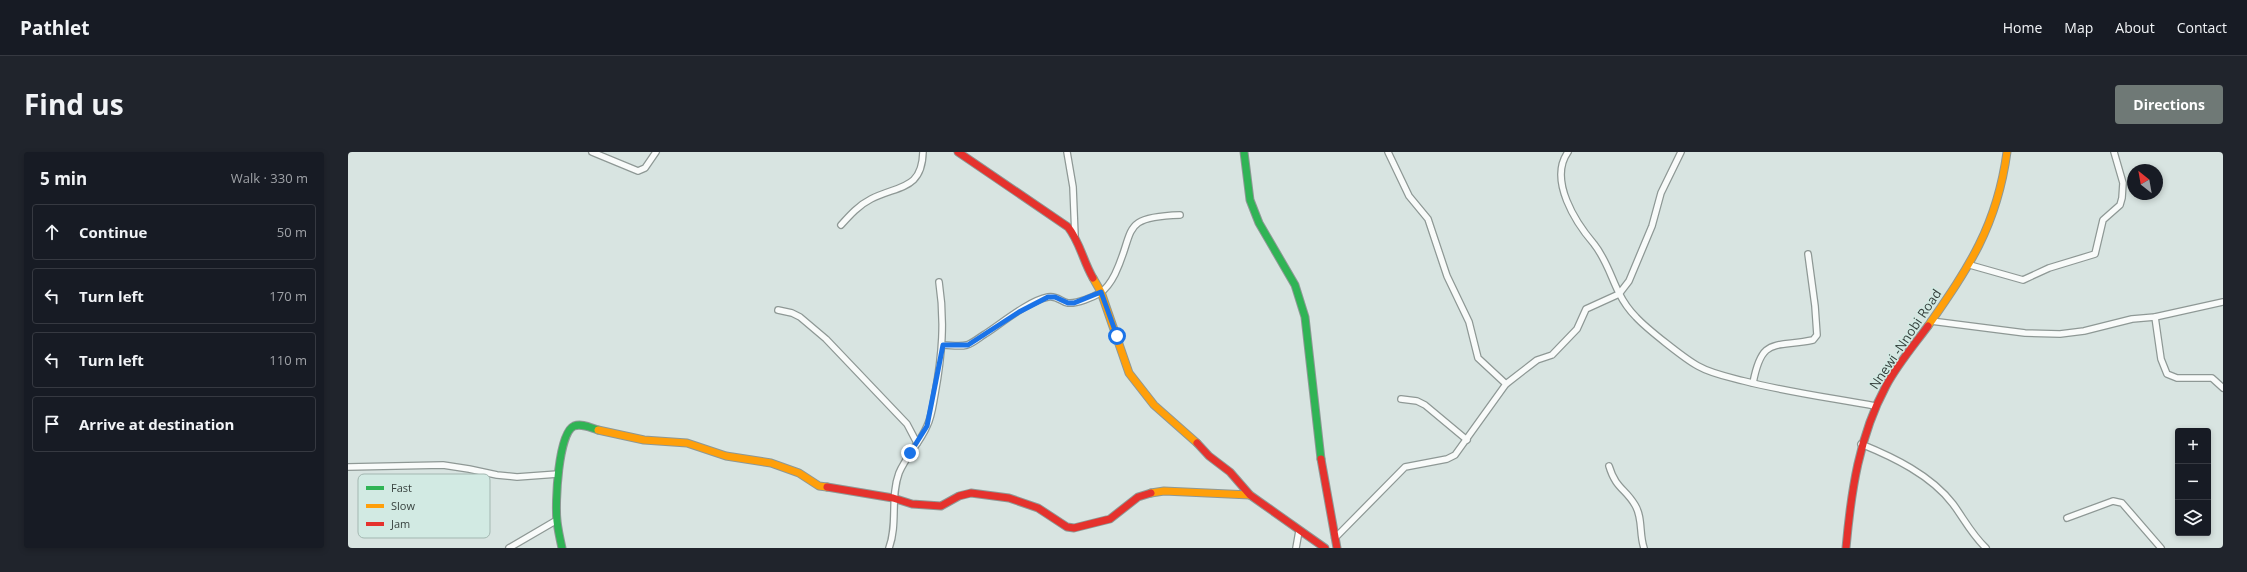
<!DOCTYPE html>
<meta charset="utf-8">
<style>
body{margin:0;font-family:"Open Sans",sans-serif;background:#20242c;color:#f1f3f6}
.controls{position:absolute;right:12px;bottom:12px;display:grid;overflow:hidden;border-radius:4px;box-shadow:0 2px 6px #0003}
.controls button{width:36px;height:36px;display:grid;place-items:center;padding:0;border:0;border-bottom:1px solid #363941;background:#171b24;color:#f1f3f6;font:20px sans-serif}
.compass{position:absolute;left:1779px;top:12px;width:36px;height:36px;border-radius:50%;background:#171b24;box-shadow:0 2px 6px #0003;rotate:329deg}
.stop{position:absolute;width:12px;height:12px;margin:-9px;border:3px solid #1a73e8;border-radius:50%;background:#fff}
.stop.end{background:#1a73e8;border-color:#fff;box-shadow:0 1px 4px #0008}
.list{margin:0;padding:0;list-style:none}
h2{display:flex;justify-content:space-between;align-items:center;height:52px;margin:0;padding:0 16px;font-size:17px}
h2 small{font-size:13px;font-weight:400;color:#9ea1a6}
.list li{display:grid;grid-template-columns:26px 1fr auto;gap:12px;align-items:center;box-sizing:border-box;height:56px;margin:0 8px 8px;padding:0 8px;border:1px solid #363941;border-radius:4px}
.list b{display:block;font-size:15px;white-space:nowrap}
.list em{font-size:13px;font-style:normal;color:#9ea1a6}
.icon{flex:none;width:22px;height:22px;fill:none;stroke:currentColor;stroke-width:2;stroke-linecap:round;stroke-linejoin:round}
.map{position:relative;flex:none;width:1875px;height:396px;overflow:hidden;border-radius:4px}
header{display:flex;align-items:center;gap:24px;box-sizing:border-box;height:56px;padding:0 20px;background:#171b24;border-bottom:1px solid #363941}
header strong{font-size:19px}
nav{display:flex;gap:22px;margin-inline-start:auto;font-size:14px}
.intro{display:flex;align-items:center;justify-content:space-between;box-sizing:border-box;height:96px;padding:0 24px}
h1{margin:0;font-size:28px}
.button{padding:10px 18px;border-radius:4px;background:#6f7976;color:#fff;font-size:14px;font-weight:700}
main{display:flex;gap:24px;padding:0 24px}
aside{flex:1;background:#171b24;border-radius:4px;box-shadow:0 2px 6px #0003}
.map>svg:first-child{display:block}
</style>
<header>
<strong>Pathlet</strong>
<nav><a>Home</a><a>Map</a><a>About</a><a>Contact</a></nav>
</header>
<div class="intro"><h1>Find us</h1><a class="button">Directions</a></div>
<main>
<aside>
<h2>5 min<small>Walk · 330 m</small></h2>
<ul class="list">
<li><svg class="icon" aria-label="ahead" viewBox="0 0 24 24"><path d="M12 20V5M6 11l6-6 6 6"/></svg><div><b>Continue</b></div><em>50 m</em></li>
<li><svg class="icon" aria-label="left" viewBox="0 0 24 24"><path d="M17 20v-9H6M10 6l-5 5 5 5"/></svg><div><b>Turn left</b></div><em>170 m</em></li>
<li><svg class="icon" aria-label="left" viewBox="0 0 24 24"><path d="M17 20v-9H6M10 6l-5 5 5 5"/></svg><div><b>Turn left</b></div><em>110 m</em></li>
<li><svg class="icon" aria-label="arrive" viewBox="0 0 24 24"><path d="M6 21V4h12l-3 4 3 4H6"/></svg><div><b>Arrive at destination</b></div></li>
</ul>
</aside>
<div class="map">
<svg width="1875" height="396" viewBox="0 0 1875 396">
<rect width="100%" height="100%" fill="#d8e4e1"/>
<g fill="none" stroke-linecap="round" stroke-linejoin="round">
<g stroke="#8e9895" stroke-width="8">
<g id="street">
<polyline points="244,0 290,19 297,16 308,0"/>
<polyline points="719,0 725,35 727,84"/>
<polyline points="1040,0 1061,44 1080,67 1099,124 1121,170 1130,206 1158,232"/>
<path d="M1220,0C1200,28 1228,71 1246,92C1258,107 1263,125 1271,141C1275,149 1282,159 1288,165C1298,176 1337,207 1350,214C1364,222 1381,225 1396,229C1439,240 1484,246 1527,254"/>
<path d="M493,73C502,63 511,53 523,47C551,33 574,38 575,0"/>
<polyline points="1622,113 1675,128 1701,116 1747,102 1755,68 1772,53 1774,46 1775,31 1766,0"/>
<polyline points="430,158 444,161 452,165 478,187 559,272 569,291"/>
<polyline points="1807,165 1813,207 1819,222 1829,226 1864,226 1875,236"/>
<polyline points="1583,169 1677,181 1712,182 1736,179 1784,167 1807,165 1875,150"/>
<path d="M595,193C603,193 611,195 619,193C625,191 632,185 637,182C654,171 680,149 700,145C709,143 713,150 720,151C729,152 745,145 752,141C758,137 764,128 767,122C788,78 771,65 832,63"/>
<path d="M1405,231C1414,184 1426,196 1465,188L1469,183L1467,154L1460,102"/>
<polyline points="1053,247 1069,249 1077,253 1119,288"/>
<path d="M1513,292C1545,305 1583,323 1605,352C1616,367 1624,383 1638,396"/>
<path d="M1261,314C1268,337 1277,336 1287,353C1295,366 1291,382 1296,396"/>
<polyline points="0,315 95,313 121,317 149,323 169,325 210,322"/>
<polyline points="1719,366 1765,349 1774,351 1813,396"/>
<polyline points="987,386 1057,315 1099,307 1107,303 1158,232 1189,208 1204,203 1229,177 1238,157 1271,142 1281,129 1304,74 1313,41 1333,0"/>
<polyline points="161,396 209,368"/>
<path d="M541,396C550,372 542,345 551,321C558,304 572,291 579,274C584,264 585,252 587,242C594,203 597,169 591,130"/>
<polyline points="948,396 951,379"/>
</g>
</g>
<g stroke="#8e9895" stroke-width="9">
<g id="fast">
<polyline points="896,0 902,48 911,71 947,133 957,165 973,307"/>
<path d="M214,396C212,387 210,378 209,369C207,352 210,281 226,274C234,271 243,276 250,278"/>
</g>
</g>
<g stroke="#8e9895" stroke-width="9">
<g id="slow">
<polyline points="745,126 753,140 781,221 806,253 849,291"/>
<path d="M1580,174C1621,115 1649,74 1659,0"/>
<polyline points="250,278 296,288 339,291 378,304 423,311 451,321 471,334 479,335"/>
<polyline points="803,341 816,339 902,343"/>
</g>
</g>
<g stroke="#8e9895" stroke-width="9">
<g id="jam">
<path d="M610,0L720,75C732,90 735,109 745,126"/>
<polyline points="849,291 861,304 882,320 902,343 977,396"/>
<polyline points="973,307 989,396"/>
<polyline points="479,335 545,346 564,352 593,354 611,344 623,341 661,346 690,356 719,375 726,376 762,367 790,345 803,341"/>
<path d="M1498,396C1503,340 1511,284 1538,234C1549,213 1566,193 1580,174"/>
</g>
</g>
<use href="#street" stroke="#f9fbfa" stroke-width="5.5"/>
<use href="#fast" stroke="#30b455" stroke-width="7"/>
<use href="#slow" stroke="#ff9f0a" stroke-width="7"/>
<use href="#jam" stroke="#e5322d" stroke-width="7"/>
</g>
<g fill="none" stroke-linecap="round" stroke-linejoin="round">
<polyline stroke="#1a73e8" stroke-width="5" points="562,301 579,274 595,193 620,193 671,160 700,145 707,145 720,151 726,151 753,140 769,184"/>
</g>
<g text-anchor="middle" stroke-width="3" stroke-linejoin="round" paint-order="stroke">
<g font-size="13" fill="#36403d" stroke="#d2eae3">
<text transform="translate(1557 187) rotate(-56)" y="5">Nnewi -Nnobi Road</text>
</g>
</g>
<rect x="10" y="322" width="132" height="64" rx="6" fill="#d2eae3" stroke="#a3b7b1" stroke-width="1"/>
<rect x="18" y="334" width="18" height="4" fill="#30b455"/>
<rect x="18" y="352" width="18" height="4" fill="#ff9f0a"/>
<rect x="18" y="370" width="18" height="4" fill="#e5322d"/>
<g font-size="11" fill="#36403d">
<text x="43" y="340">Fast</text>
<text x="43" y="358">Slow</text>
<text x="43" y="376">Jam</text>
</g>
</svg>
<div class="controls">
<button>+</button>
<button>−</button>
<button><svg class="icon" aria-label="layers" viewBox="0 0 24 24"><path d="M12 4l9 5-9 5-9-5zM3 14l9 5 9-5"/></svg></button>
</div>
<svg class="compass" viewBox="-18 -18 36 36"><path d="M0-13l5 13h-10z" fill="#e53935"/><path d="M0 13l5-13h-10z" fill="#9ea1a6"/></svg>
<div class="stop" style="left:769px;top:184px"></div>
<div class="stop end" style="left:562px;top:301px"></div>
</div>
</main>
